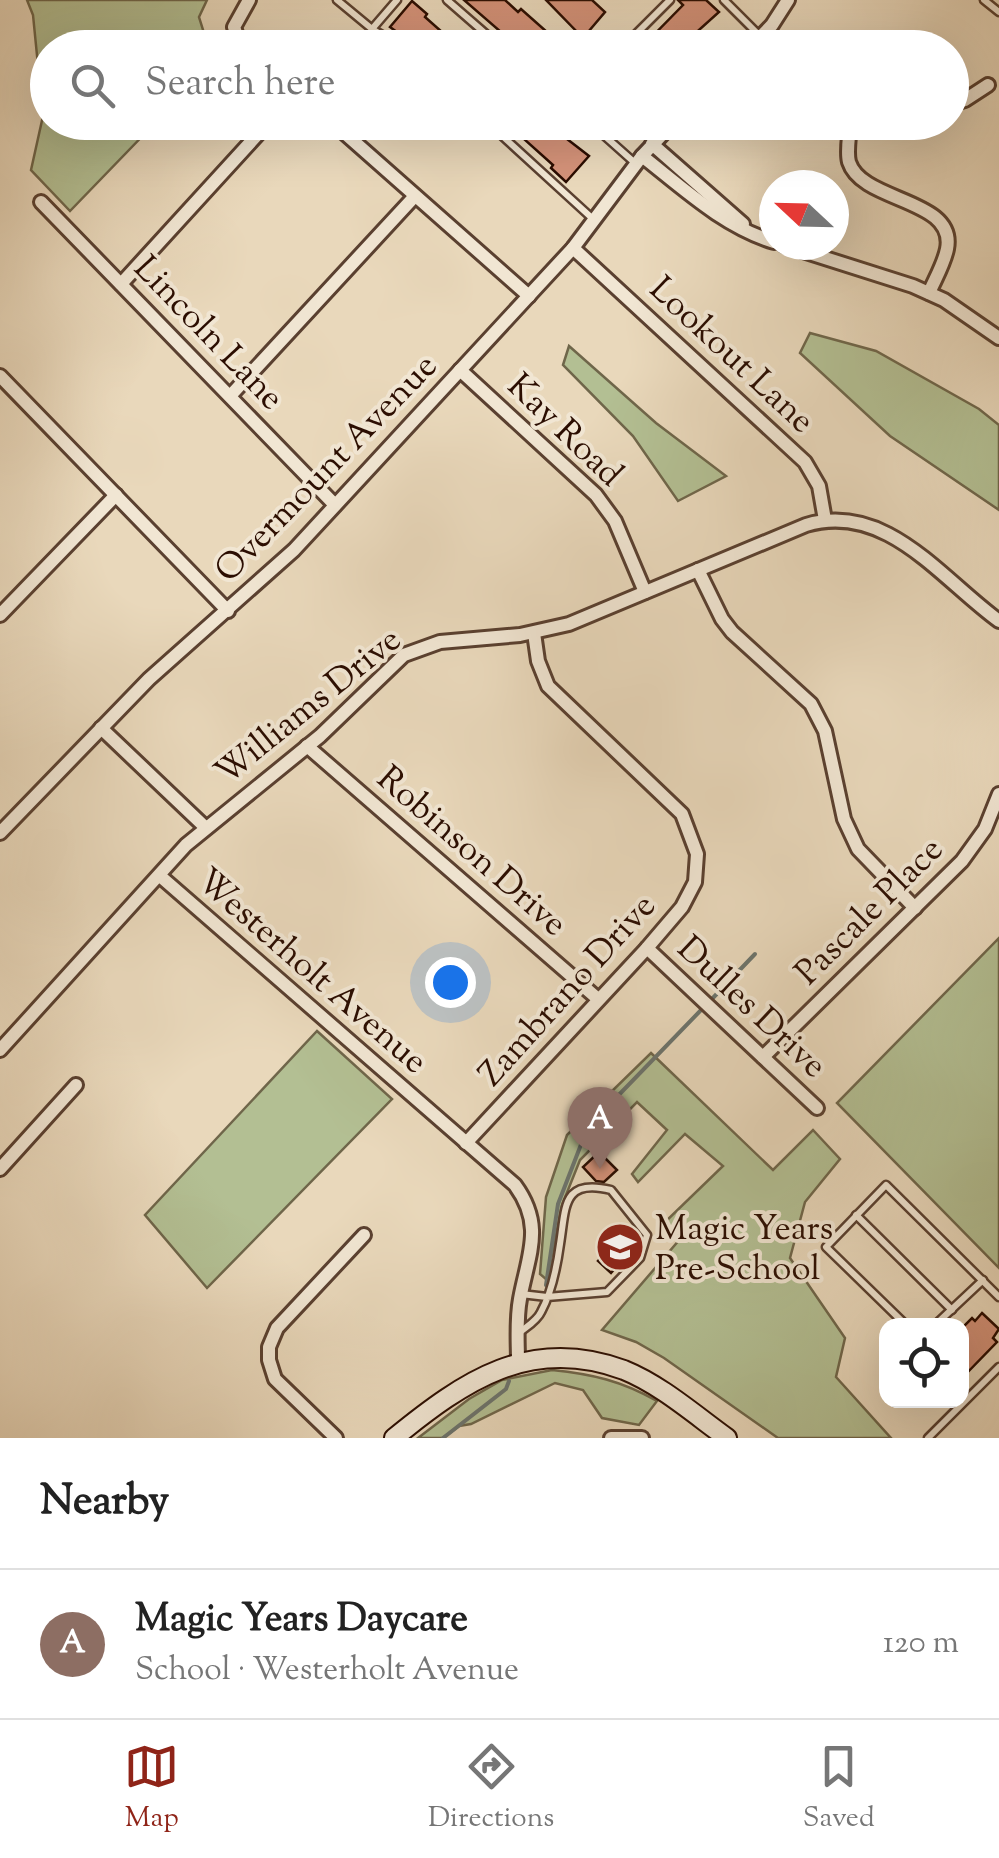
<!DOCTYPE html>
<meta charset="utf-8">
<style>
body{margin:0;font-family:"Sorts Mill Goudy",serif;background:#f2f2f2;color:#222}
.controls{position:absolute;right:30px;bottom:30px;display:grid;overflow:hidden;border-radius:20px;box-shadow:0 10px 40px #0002}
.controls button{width:90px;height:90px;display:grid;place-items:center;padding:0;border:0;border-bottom:2px solid #e0e0e0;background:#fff;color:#222;font:50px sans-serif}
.compass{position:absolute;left:759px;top:170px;width:90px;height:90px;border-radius:50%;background:#fff;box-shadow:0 10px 40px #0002;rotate:292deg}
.you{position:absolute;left:450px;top:982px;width:35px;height:35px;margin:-25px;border:8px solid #fff;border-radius:50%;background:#1a73e8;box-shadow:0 0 0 15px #1a73e833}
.badge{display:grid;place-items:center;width:65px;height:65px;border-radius:50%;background:#8f2418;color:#fff;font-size:32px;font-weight:700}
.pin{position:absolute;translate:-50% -82px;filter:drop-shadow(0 2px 5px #0008)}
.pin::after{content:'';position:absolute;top:52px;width:35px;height:30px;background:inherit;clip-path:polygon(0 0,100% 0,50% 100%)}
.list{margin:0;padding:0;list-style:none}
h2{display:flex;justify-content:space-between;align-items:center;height:130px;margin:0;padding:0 40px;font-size:42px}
h2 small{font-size:32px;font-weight:400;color:#767676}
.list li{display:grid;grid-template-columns:65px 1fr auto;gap:30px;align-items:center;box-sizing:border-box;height:150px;padding:0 40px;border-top:2px solid #e0e0e0}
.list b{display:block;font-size:38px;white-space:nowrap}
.list p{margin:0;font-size:32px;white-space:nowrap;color:#767676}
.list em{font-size:32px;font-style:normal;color:#767676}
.icon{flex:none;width:55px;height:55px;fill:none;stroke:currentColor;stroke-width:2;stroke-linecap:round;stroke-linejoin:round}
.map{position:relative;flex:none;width:999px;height:1438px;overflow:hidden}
.search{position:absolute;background:#fff;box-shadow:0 10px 40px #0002;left:30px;right:30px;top:30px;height:110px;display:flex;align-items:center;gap:25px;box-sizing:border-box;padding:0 35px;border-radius:55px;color:#767676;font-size:38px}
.sheet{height:280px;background:#fff}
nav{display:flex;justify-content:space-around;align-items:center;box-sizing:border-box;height:140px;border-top:2px solid #e0e0e0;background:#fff;font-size:28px;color:#767676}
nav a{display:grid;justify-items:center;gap:5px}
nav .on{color:#8f2418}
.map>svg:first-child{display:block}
</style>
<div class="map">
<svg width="999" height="1438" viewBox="0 0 999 1438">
<rect width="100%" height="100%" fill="#e9d8bb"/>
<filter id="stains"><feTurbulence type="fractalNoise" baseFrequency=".002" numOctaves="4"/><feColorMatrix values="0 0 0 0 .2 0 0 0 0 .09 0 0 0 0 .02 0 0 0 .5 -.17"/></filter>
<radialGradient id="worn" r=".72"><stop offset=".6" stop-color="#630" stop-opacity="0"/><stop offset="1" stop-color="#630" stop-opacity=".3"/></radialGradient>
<g fill="#b3bf93" stroke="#6f664a" stroke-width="2.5">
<polygon points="27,0 207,0 199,17 204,33 220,47 48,48 48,122 155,123 70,211 31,170 43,116 33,15"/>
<polygon points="810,333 876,351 979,409 999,425 999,510 890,436 800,353"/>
<polygon points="569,346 656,423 726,476 678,501 633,436 563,365"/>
<polygon points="999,938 999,1268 837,1103"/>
<polygon points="317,1031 392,1099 207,1288 145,1215"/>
<polygon points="651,1053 773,1170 813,1130 840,1159 805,1202 790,1258 845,1338 836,1377 891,1438 778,1438 664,1358 636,1342 602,1330 680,1239 664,1223 723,1166 685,1134 638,1182 632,1174 667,1130 637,1102 580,1160 562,1205 547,1280 540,1274 546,1197 567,1135"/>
<path d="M552,1370C592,1374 622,1381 657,1401L639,1425L602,1418L583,1390L555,1383L471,1424L459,1426L443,1438H418L469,1399L502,1380Z"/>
</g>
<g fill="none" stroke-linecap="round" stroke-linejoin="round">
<g stroke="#6c746d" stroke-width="4">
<polyline points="710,1001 755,954"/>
<polyline points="546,1285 558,1204 582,1142 610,1104 703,1008"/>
<polyline points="443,1438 506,1389 509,1381"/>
</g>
</g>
<g fill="#d49279" stroke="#2b0d01" stroke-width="2.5">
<polygon points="464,0 505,0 518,12 521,9 565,48 512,48 498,35 501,32"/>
<polygon points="546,0 592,0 605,12 583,38"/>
<polygon points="678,0 706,0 719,12 679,48 641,48 683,5"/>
<polygon points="412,1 427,14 425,17 460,48 419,48 390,27"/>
<polygon points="505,122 545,122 589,156 566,182 551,168 553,165"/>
<polygon points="599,1152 617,1170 604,1182 596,1181 583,1167"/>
<polygon points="620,1224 638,1242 611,1273 598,1261 608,1250 601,1243"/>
<polygon points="982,1313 999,1329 993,1338 997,1342 962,1378 962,1328 972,1318 975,1321"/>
</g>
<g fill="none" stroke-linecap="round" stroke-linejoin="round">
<g stroke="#5a4030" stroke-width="11">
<g id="lane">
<polyline points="337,0 372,29 404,48"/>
<polyline points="447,0 502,48"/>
<polyline points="724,0 761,37"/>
<polyline points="984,0 999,12"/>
<polyline points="372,29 397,0"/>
<polyline points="631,39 670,0"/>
<polyline points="487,122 593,219"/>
<polyline points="589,122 635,163"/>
<polyline points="856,1215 952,1310"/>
<polyline points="907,1326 826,1247 886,1185 999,1297"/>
<polyline points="934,1326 983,1280"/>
<path d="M519,1333C526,1327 537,1321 541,1312C552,1292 557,1266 560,1244C566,1207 562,1178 611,1190L647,1235L640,1258L607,1292L547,1297L521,1294"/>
<polyline points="928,1438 999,1367"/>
</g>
</g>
<g stroke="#5a4030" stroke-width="18">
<g id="street">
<polyline points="247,48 238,39 234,27 249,0"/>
<polyline points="750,48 772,25 788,0"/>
<polyline points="952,104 965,100 988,85"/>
<polyline points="332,122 529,296"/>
<path d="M850,122C850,134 846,151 849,162C862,203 957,198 947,249C944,264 935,279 929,293"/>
<polyline points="652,144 743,224"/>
<path d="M642,156C684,189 723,226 774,242"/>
<polyline points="41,202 335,505"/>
<polyline points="784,245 913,286 944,300 999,338"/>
<polyline points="573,248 805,462 819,486 825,520"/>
<polyline points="121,284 269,122"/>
<polyline points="460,370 596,495 615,521 645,592"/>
<polyline points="0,376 228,611"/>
<polyline points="231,395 415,196"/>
<polyline points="698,570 722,619 732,632 811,704 825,731 844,819 858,849 915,908"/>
<polyline points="0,615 116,495"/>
<polyline points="101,728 206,828"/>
<polyline points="307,746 598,999"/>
<polyline points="0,833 149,679 294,550 573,248 642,156 674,122"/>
<path d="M160,876L515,1185C545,1226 528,1255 520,1299C516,1320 518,1342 518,1363"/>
<polyline points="647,948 817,1108"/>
<path d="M0,1050L186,845L320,736L404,655L440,642L520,635L569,624L806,525C886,501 941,579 999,621"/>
<polyline points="763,1057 962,861 985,829 999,794"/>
<polyline points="466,1143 647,948 682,907 695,882 697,854 682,814 548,686 538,661 534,633"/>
<polyline points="0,1169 76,1085"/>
<polyline points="336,1438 275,1379 269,1360 269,1347 277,1328 364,1235"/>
<polyline points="611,1438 642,1438"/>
</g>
</g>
<g stroke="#2b0d01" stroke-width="22">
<path id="secondary" d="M394,1438C464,1381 530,1335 624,1370C661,1385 695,1415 727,1438"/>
</g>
<use href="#lane" stroke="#f1e6d3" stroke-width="6"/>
<use href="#street" stroke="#f1e6d3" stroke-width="12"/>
<use href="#secondary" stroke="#f1e6d3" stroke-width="18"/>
</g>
<defs>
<g id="school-disc" transform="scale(2.5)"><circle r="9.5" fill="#8f2418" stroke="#f1e6d3"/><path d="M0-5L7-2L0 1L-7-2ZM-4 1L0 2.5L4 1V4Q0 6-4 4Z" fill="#fff"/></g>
</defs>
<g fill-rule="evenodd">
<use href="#school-disc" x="620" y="1247"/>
</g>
<g text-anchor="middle" stroke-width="8" stroke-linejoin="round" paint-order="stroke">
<g font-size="35" fill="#2b0d01" stroke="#f1e6d3">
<text transform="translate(210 332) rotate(46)" y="12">Lincoln Lane</text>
<text transform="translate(733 354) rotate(43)" y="12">Lookout Lane</text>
<text transform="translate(566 429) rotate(44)" y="12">Kay Road</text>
<text transform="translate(325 467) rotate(-46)" y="12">Overmount Avenue</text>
<text transform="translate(307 705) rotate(-39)" y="12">Williams Drive</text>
<text transform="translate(473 850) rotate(41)" y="12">Robinson Drive</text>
<text transform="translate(868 910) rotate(-45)" y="12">Pascale Place</text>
<text transform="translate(313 970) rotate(41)" y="12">Westerholt Avenue</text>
<text transform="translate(566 989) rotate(-48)" y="12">Zambrano Drive</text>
<text transform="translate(753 1006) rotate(43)" y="12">Dulles Drive</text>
</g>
<g font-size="35" fill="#2b0d01" stroke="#f1e6d3" text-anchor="start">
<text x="655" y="1239">Magic Years<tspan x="655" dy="40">Pre-School</tspan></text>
</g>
</g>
<rect width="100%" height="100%" filter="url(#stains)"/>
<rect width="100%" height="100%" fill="url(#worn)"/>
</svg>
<div class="controls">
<button><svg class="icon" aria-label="locate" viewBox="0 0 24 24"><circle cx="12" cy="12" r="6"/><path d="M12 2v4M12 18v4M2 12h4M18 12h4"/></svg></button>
</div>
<svg class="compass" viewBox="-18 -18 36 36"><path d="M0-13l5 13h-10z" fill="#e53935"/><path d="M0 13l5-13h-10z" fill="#767676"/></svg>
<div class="you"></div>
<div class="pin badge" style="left:600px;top:1169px;background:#8d6e63">A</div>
<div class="search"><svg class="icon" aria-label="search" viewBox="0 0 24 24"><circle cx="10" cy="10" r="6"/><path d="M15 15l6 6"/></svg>Search here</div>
</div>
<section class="sheet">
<h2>Nearby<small></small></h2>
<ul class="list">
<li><span class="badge" style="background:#8d6e63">A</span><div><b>Magic Years Daycare</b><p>School · Westerholt Avenue</p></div><em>120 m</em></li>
</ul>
</section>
<nav>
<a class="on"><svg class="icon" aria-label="map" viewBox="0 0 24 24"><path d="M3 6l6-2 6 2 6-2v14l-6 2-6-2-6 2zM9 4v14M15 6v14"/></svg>Map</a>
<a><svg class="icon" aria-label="directions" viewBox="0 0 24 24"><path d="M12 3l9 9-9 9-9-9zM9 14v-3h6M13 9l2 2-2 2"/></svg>Directions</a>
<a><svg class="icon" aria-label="saved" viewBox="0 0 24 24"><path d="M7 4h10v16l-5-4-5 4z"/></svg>Saved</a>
</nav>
